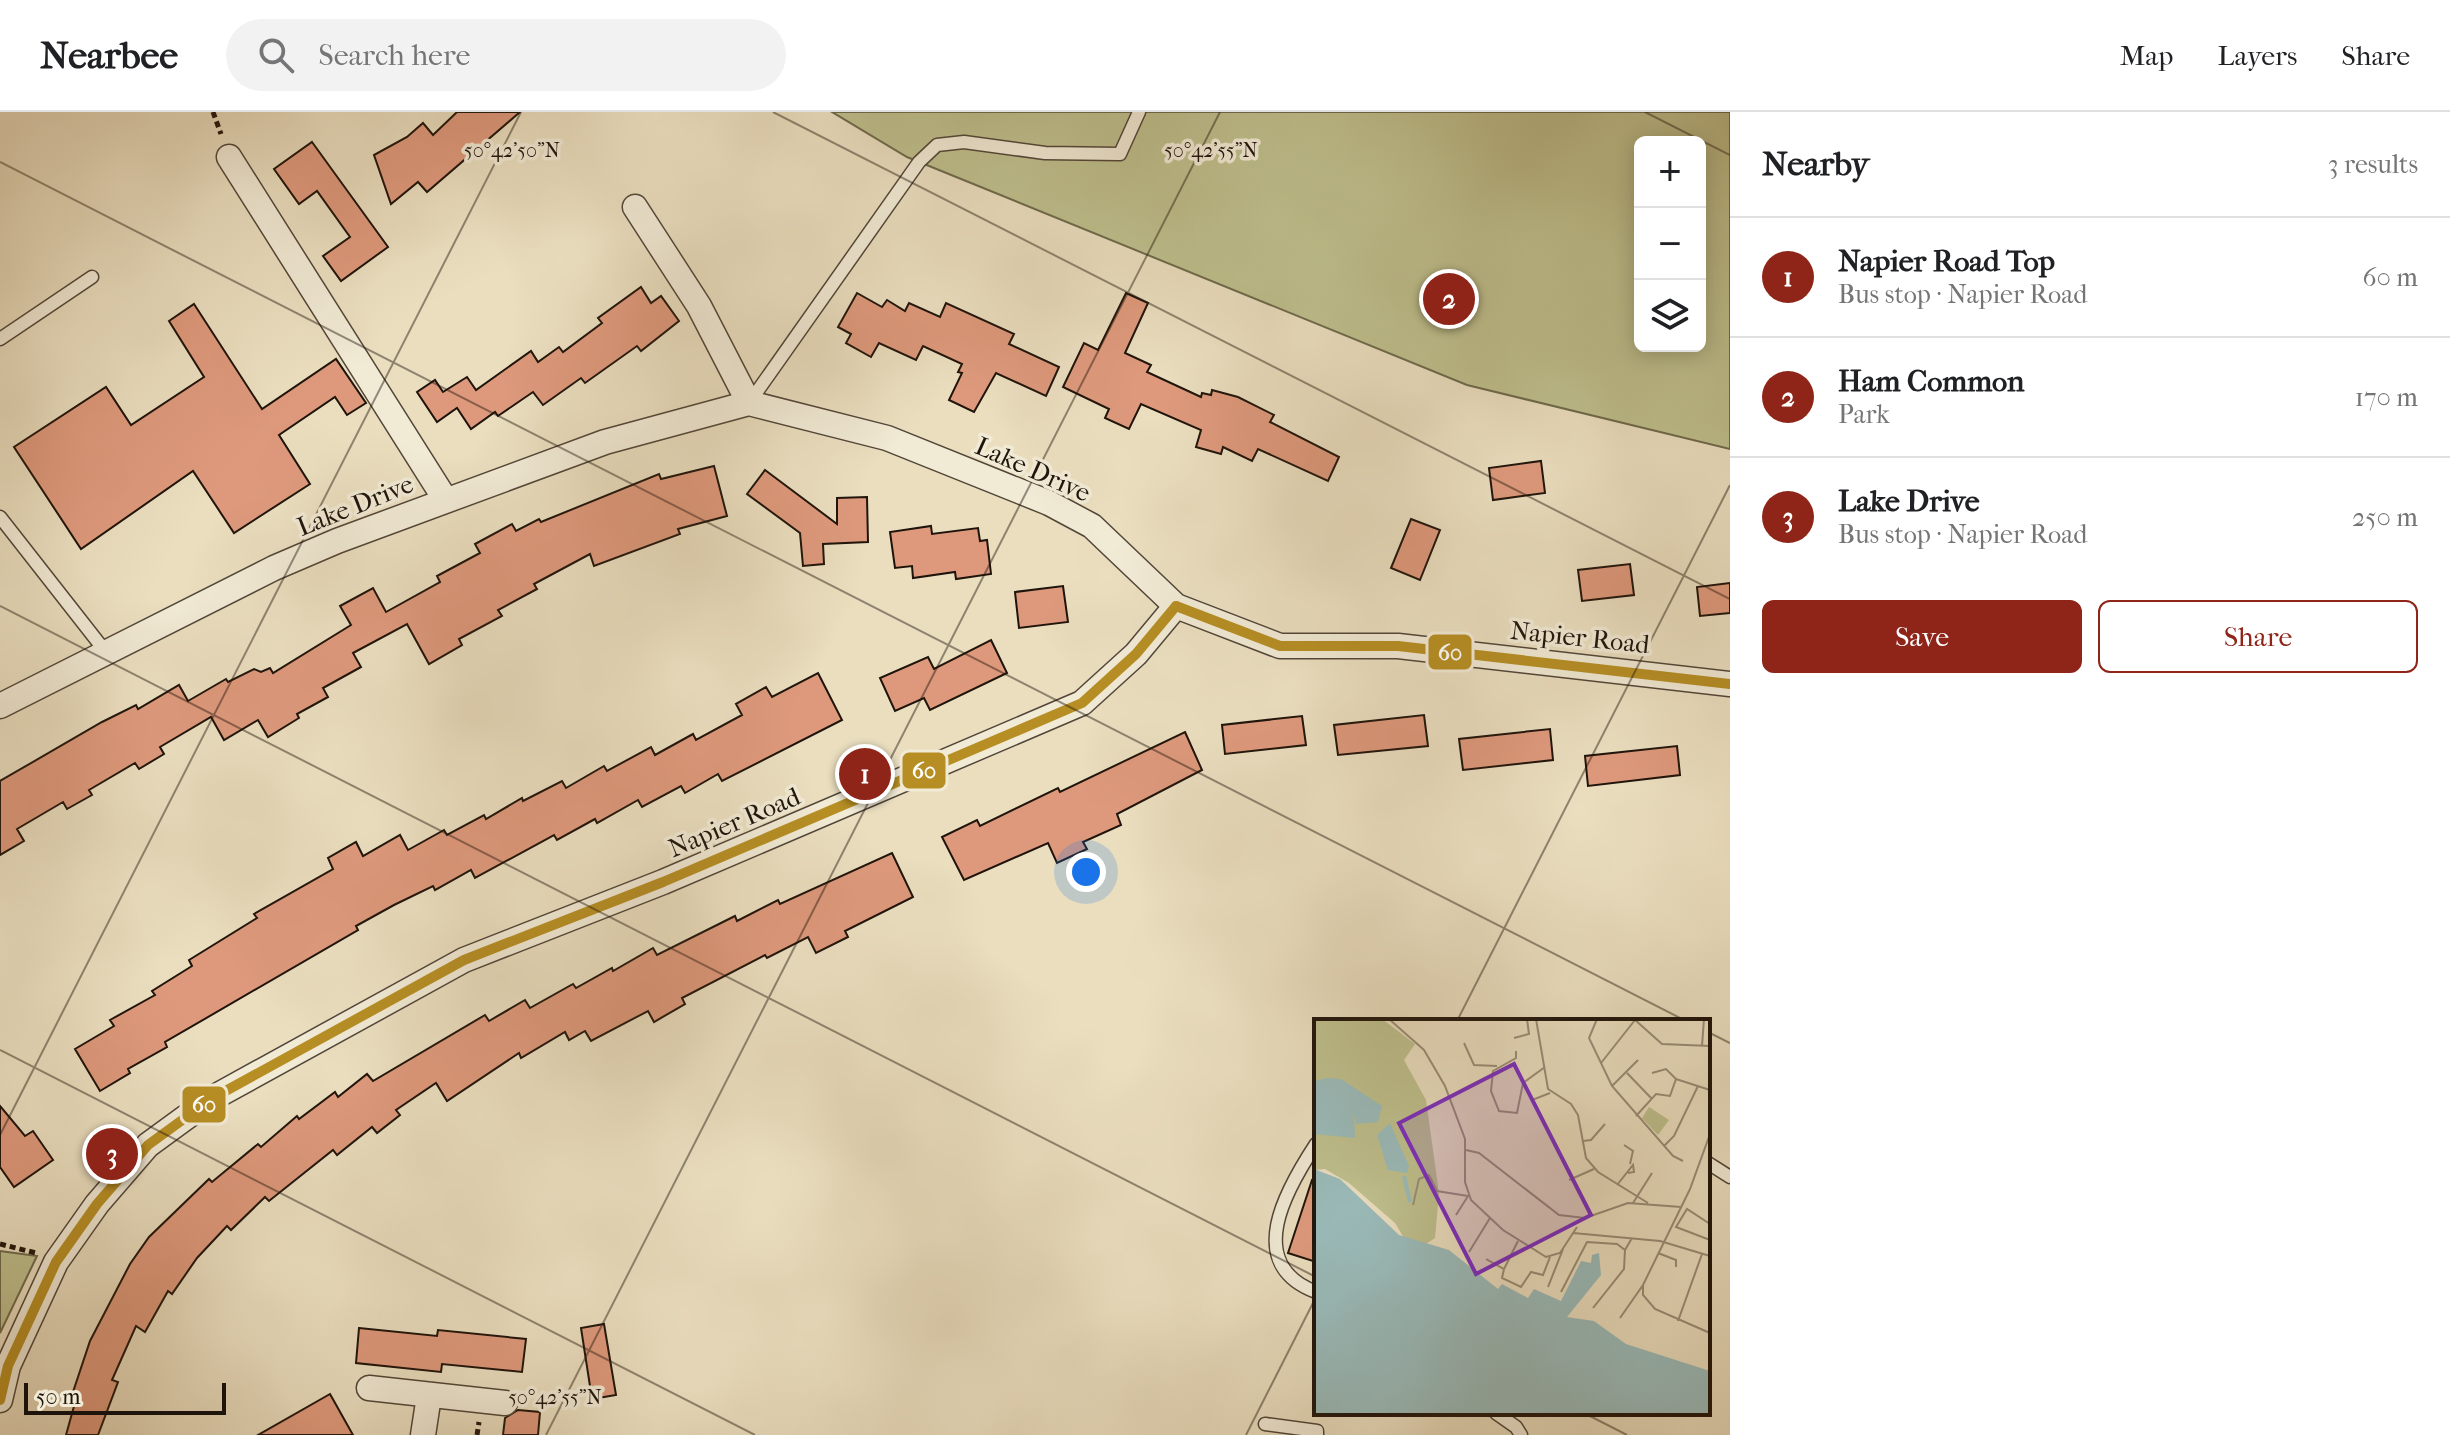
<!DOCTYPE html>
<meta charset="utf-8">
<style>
body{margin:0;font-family:"IM FELL French Canon",serif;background:#f2f2f2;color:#202124}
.controls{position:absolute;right:24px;top:24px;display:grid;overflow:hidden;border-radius:12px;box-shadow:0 4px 20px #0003}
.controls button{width:72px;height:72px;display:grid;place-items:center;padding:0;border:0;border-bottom:2px solid #e0e0e0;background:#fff;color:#202124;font:40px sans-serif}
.scale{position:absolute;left:24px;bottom:20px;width:202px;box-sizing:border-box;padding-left:8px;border:4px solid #1f140b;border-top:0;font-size:22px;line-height:28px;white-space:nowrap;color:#1f140b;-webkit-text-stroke:6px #f1ead5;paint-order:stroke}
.you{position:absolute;left:1086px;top:760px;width:28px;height:28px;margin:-20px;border:6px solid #fff;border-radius:50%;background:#1a73e8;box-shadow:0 0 0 12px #1a73e833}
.badge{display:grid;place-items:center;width:52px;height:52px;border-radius:50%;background:#8f2418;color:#fff;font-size:26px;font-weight:700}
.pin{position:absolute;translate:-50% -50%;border:4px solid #fff;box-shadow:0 2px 8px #0006}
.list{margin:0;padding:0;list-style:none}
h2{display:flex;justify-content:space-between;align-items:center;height:104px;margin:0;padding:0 32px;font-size:34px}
h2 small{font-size:26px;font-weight:400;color:#757577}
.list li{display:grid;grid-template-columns:52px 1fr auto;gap:24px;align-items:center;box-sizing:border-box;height:120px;padding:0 32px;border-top:2px solid #e0e0e0}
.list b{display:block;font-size:30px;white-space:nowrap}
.list p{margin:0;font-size:26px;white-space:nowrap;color:#757577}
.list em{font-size:26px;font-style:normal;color:#757577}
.actions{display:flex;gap:16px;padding:24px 32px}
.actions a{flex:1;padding:18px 0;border:2px solid #8f2418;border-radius:12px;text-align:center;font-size:28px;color:#8f2418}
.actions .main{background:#8f2418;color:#fff}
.icon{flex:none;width:44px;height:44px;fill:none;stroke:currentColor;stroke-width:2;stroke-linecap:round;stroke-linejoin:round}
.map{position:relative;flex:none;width:1730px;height:1323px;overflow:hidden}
header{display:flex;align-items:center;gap:48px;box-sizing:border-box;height:112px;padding:0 40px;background:#fff;border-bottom:2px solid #e0e0e0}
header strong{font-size:38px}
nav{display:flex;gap:44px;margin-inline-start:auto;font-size:28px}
.search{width:560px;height:72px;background:#f2f2f2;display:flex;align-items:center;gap:20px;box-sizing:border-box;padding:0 28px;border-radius:44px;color:#757577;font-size:30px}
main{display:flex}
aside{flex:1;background:#fff}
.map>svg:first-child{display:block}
</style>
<header>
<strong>Nearbee</strong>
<div class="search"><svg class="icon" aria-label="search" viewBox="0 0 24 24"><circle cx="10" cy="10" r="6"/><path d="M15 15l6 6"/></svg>Search here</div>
<nav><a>Map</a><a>Layers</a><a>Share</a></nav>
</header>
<main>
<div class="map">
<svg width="1730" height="1323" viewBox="0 0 1730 1323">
<rect width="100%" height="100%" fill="#eadebf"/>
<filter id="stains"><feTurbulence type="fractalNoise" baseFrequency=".0025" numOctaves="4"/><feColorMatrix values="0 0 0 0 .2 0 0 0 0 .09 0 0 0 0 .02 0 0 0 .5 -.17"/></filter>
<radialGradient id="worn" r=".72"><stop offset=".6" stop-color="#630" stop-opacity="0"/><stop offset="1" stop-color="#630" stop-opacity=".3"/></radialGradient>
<g fill="#bebf8d" stroke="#6e6a4c" stroke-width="2" fill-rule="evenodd">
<path d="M832,0H1730V337L1467,273L907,45ZM1640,30H1700V234H1640Z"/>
<polygon points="0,1139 37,1144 0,1221"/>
</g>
<g fill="#de997c" stroke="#1f140b" stroke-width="2">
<polygon points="457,0 520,0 427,80 418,70 391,92 374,43 407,25 423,11 433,23"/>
<polygon points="312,30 388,135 341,169 323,144 350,125 317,79 299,92 274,57"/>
<polygon points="641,175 651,191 661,184 679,209 641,239 637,234 585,271 581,266 543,293 533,280 498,304 495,300 471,317 457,296 437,310 417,280 435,268 443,280 467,265 476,278 531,239 538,250 559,235 563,240 602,211 598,206"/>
<polygon points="857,181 882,195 887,188 905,199 909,191 940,205 946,191 1014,222 1009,232 1059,255 1046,284 996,261 974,300 949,288 962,261 958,260 962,252 923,234 916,248 879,231 871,245 846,231 851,222 838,215"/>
<polygon points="1126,181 1148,191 1125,241 1151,253 1147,260 1201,285 1202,281 1211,283 1212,278 1238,285 1274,303 1270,310 1339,345 1328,369 1258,337 1252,349 1223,335 1221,342 1196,335 1201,318 1141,292 1129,317 1105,306 1109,297 1063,275 1084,231 1098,238"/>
<polygon points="194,192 262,297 336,247 366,291 347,303 335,285 279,323 310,372 234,421 193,359 81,437 14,335 106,275 131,313 204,265 169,209"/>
<polygon points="1541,349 1545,381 1493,388 1489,356"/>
<polygon points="714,354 727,404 678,417 680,422 594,454 590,442 534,472 537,477 498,498 502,504 459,527 462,533 429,552 407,512 353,541 361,555 323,576 328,585 297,602 299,606 268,625 258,608 224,628 211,605 160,635 164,642 139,657 135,651 89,678 92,683 67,697 63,690 17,717 24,729 0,743 0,669 102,610 136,593 138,597 179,573 188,589 226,567 228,570 254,557 261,560 270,556 273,561 351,513 340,494 373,476 386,500 440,470 437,464 480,441 475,432 512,412 516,419 539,407 541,410 659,362 661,367"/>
<polygon points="765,358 837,412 837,386 867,385 868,430 823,432 824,452 803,454 800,421 747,382"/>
<polygon points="1411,407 1440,418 1420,468 1391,456"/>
<polygon points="931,414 932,422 978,416 980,429 987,428 991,462 956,467 955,460 913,466 912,454 895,456 890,420"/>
<polygon points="1630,452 1634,483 1582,489 1578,458"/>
<polygon points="1730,471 1730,501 1700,504 1697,475"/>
<polygon points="1063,474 1068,510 1019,516 1015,480"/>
<polygon points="991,528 1007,561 930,598 924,586 895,599 880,566 928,545 934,557"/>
<polygon points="818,561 842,608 722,669 718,662 685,681 681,674 642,695 638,688 597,711 595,707 557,728 554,723 475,766 471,758 435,778 433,774 394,793 356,814 358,818 165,930 167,935 128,957 130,961 100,979 75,937 114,914 110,908 155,883 152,879 192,854 189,848 257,806 254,802 333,757 328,746 356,730 363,744 400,723 408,738 444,718 447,723 484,703 486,707 522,686 523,689 562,669 566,676 604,654 607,659 651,635 655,643 693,622 696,628 742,603 736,592 766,575 772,585"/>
<polygon points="1424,603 1428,634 1338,643 1334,613"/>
<polygon points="1302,604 1306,633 1225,642 1222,613"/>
<polygon points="1550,617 1553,648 1463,658 1459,627"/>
<polygon points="1185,620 1202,658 1117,702 1121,713 1083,730 1087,737 1057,751 1048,731 964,768 942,725 977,708 980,714 1058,676 1060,680"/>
<polygon points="1677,634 1680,663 1588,674 1585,644"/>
<polygon points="892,741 913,785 845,819 848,825 816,841 808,825 767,846 765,843 682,886 685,892 654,910 648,899 591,929 585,919 569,928 565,920 521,946 519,941 447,989 436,971 396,998 400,1003 377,1021 372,1015 337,1043 333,1038 269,1089 265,1085 231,1118 227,1114 197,1146 172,1182 168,1179 145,1220 136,1214 112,1268 118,1270 98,1323 66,1323 76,1287 71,1286 90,1229 130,1152 149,1125 209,1067 212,1070 258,1032 261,1035 297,1004 299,1007 335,980 338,985 367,962 373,969 485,903 489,909 525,888 530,896 573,872 576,876 612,856 613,859 653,836 657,843 735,804 737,809 778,788 780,792"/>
<polygon points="0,994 25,1024 33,1019 53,1048 14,1075 0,1055"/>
<polygon points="1312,1068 1316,1069 1316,1150 1288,1141"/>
<polygon points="604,1212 616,1283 592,1287 581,1216"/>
<polygon points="359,1216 437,1224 438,1218 526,1227 522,1260 442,1252 441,1260 356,1251"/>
<polygon points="330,1282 353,1323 258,1323"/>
<polygon points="518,1298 540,1300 538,1323 503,1323 505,1306"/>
</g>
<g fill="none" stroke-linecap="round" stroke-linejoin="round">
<g stroke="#524638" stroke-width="15">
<g id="service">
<polyline points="0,227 92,165"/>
<polyline points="749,291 919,50 937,33 964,30 1045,41 1120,42 1139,0"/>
<polyline points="0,405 105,539"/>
<path d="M1316,1032C1287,1076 1242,1152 1316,1180"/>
<polyline points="1708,1051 1730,1065"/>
<polyline points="1496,1301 1516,1315 1521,1323"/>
<polyline points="1265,1312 1317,1319 1317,1323"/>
</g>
</g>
<g stroke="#524638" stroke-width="27">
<g id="minor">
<polyline points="229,45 445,387"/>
<polyline points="635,95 699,194 749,291"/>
<polyline points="0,594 274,456 337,429 605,330 749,291 887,326 1049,391 1092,414 1176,494 1280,534 1398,534 1730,572"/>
<polyline points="369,1276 505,1291"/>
<polyline points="0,1288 8,1254 56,1150 97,1092 148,1033 211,987 464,848 663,770 1082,591 1136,542 1176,494"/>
<polyline points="423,1323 429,1284"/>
</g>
</g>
<g stroke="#1f140b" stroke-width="5" stroke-dasharray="6 4" stroke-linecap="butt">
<polyline points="213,0 221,22"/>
<polyline points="0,1132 36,1141"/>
<polyline points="477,1323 479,1310"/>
</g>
<use href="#service" stroke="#f1ead5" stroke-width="12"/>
<use href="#minor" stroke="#f1ead5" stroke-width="24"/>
<g stroke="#f1ead5" stroke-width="16">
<g id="bus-1">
<polyline points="1176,494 1280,534 1398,534 1730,572"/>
<polyline points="0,1288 8,1254 56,1150 97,1092 148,1033 211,987 464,848 663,770 1082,591 1136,542 1176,494"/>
</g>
</g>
<use href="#bus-1" stroke="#b68e24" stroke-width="10"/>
</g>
<path fill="none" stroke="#1f140b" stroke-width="2" stroke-opacity="0.45" d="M773,0L1730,487M1645,0L1730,43M0,50L1686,909M0,494L1316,1165M1457,909L1730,373M1708,920L1730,931M0,938L755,1323M0,1023L521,0M1584,1301L1627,1323M546,1323L1220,0M1246,1323L1316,1185"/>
<g text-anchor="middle" stroke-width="7" stroke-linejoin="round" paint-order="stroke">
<g font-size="26" fill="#1f140b" stroke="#f1ead5">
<text transform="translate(1033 357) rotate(24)" y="9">Lake Drive</text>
<text transform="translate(355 393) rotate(-22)" y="9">Lake Drive</text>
<text transform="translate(1580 525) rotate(6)" y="9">Napier Road</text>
<text transform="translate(734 710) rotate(-23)" y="9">Napier Road</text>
</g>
</g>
<g transform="translate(1314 907)">
<rect width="396" height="396" fill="#eadebf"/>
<path d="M0,0H68L101,25L90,41L112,81L125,174L121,219L112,225L90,219L81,204L35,164L11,150L0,151ZM335,88L355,101L344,116L328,99Z" fill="#bebf8d"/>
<path d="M13,59L27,60L68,87L64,103L42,105L40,95L41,119L0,115V62ZM76,104L95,147L93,154L74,151L63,116ZM0,150L26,160L85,216L135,231L184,270L188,265L214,279L220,270L247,282L267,242L277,244L278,236L285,234L287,256L253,298L280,302L312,325L396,352V396H0Z" fill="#9abbba"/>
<path fill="none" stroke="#9abbba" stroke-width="4" d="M90,157L96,183"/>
<path fill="none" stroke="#998d77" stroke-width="2" d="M75,0L110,31L131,67L151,120V163L157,181L189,211L232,238L246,234L263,208M222,0L234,70L257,85L264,96L272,139L284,153L334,184M283,0L275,19L298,67L359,137L369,142M320,0L348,25L396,27M200,19L215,15L213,0M150,24L160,46L183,47M388,27L390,0H396M202,32V39L179,52L177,72L185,92L203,94L209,64L231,48M287,44L321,1M313,54L338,80M338,54L352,50L362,60M298,67L324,41M220,86L218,81L236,74M322,97L342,75L356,77L362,60L396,71M269,122L277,121L291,105M310,126L319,132L316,145M350,127L360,117L384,67M152,131L165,134L245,196L271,199L314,184L367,188M255,161L280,150M303,166L319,146L320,153L314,154M319,184L338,154M99,186L105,160L115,156L123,172L154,177L142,196M396,205L373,190L362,208L396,221M259,214L346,222L396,237M155,233L176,199M344,234L362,241V248M172,240L190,250L204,222M190,250L188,259L207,268L217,253L229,256L236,238M329,266V276L341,290L396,314M234,268L249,230M247,273L273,223L303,225L311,231L318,219M279,289L310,250L311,231M306,299L329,266L376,170L396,115M364,302L388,235"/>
<path fill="#7b2cbf" fill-opacity="0.15" stroke="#7b2cbf" stroke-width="4" d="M200,45L277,196L162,255L85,104Z"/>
<rect width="396" height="396" fill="none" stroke="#1f140b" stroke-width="4"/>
</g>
<g font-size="20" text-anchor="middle" fill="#1f140b" stroke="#f1ead5" stroke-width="7" stroke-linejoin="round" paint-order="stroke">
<text x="512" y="45">50°42'50"N</text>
<text x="1211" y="45">50°42'55"N</text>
<text x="555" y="1292">50°42'55"N</text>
</g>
<g stroke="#f1ead5" stroke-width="3">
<rect x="1427" y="521" width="46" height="38" rx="8" fill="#b68e24"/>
<rect x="901" y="639" width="46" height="39" rx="8" fill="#b68e24"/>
<rect x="181" y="973" width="46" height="39" rx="8" fill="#b68e24"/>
</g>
<g font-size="22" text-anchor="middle" font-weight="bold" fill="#fff">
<text x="1450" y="548">60</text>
<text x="924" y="666">60</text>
<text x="204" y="1000">60</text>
</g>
<rect width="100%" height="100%" filter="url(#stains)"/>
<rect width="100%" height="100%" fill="url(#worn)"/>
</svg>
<div class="controls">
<button>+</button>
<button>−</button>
<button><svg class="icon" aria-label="layers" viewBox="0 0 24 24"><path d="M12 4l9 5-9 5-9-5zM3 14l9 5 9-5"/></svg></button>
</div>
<div class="scale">50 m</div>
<div class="you"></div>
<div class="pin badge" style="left:865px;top:662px">1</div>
<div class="pin badge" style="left:1449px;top:187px">2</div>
<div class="pin badge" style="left:112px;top:1042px">3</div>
</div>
<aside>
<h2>Nearby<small>3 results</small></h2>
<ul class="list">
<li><span class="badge">1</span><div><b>Napier Road Top</b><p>Bus stop · Napier Road</p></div><em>60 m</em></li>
<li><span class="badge">2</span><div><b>Ham Common</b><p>Park</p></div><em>170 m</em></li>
<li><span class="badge">3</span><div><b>Lake Drive</b><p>Bus stop · Napier Road</p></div><em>250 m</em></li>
</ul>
<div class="actions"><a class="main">Save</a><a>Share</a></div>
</aside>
</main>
